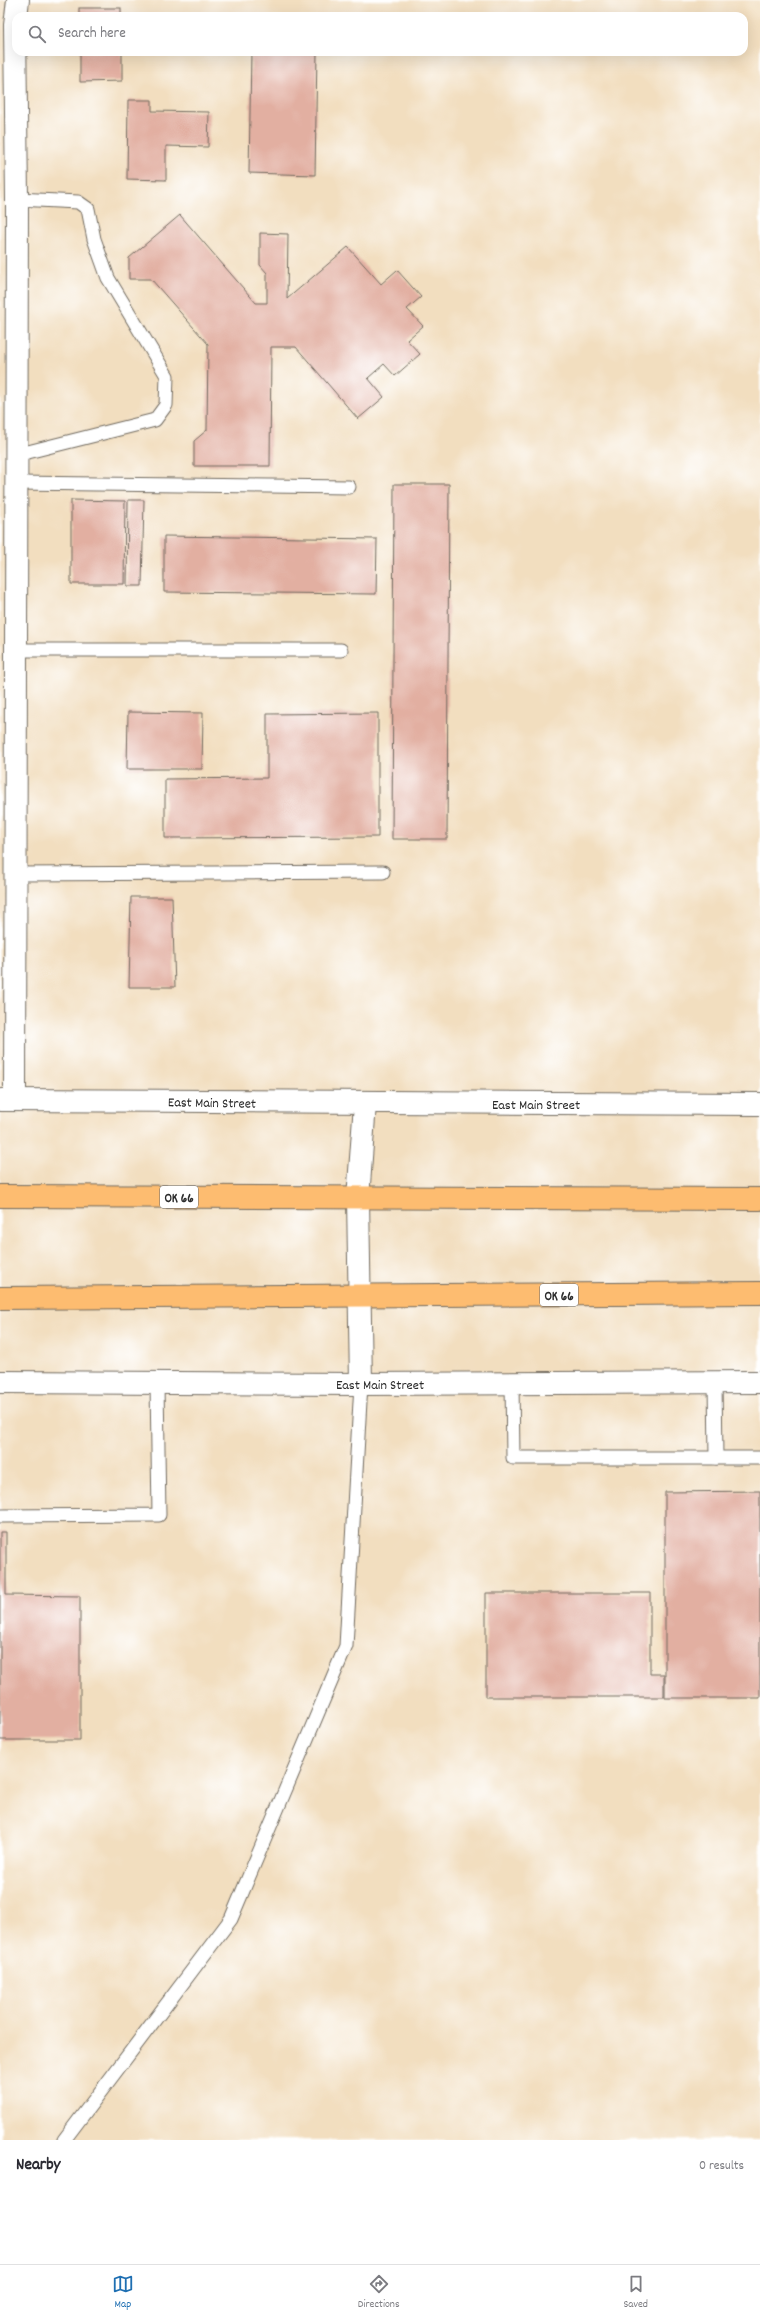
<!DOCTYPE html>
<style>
body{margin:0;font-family:Dekko,sans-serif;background:#f2f2f3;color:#2b2b33}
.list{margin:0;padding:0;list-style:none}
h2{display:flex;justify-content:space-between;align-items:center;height:52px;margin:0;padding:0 16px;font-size:17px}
h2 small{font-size:13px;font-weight:400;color:#7c7c81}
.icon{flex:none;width:22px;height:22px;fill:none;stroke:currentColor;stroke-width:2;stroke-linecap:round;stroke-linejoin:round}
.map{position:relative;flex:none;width:760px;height:2140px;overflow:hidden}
.search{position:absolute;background:#fff;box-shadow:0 4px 16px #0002;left:12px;right:12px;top:12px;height:44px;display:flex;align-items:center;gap:10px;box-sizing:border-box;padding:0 14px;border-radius:12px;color:#7c7c81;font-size:15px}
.sheet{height:124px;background:#fff}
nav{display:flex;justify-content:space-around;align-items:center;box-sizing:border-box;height:56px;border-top:1px solid #e1e1e2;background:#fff;font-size:11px;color:#7c7c81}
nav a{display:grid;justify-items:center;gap:2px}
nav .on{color:#1f6fb2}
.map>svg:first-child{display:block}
</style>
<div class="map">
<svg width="760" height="2140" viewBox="0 0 760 2140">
<rect width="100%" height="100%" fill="#fff"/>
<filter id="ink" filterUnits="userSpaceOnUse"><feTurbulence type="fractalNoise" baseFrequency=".025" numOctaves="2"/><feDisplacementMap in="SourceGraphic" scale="8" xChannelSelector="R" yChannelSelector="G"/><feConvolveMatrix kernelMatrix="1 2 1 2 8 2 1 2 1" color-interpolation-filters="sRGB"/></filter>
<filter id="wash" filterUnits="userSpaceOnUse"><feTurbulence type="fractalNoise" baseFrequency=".012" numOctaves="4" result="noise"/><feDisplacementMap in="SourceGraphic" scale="16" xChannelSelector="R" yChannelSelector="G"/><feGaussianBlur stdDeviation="0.9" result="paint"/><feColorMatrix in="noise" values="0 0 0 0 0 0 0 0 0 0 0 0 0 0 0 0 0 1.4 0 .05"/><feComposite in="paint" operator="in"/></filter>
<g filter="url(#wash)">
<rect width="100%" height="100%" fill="#f2debf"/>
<g id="blocks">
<g fill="#e2afa1">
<rect x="79" y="8" width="42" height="8"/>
<polygon points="80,52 122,52 122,81 80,82"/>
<polygon points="251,52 317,52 315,175 249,173"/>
<polygon points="128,100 152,100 152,111 209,112 208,147 166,146 166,180 127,179"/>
<polygon points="180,215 256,303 267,303 267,273 260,265 260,233 288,234 287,299 348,247 381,284 397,270 421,297 407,309 423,326 407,340 420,354 395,376 384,364 368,378 384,397 358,419 296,347 271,347 270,466 194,466 194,441 207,430 208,344 151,279 129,279 129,258"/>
<polygon points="394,484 449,484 447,839 392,839"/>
<polygon points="71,500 125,501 124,584 71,584"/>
<polygon points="128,500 144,500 142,586 127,586"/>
<polygon points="164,536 377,539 376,594 164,592"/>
<polygon points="128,712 203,713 202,769 127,769"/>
<polygon points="378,713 378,837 165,838 165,779 267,778 267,714"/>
<polygon points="131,897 172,897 175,987 129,987"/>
<polygon points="760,1491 760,1698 665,1698 665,1492"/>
<polygon points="0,1532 6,1532 6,1595 80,1596 80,1740 0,1740"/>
<polygon points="486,1593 650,1593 650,1674 664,1674 664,1697 486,1697"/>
</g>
</g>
</g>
<g filter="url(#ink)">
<use href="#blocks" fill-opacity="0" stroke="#716a5f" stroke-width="1"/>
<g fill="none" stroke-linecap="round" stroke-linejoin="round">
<g stroke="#716a5f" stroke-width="15">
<g id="service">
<polyline points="16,455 155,420 166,405 167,376 108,278 94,239 88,209 78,202 17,199"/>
<polyline points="16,483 349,487"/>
<polyline points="17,650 341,650"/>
<polyline points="17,874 383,872"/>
<polyline points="512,1382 513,1458 760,1458"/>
<polyline points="715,1382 716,1458"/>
<polyline points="0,1516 159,1515 157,1384"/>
<polyline points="64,2140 231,1919 346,1646 361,1384"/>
</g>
</g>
<g stroke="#716a5f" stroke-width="24">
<g id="minor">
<polyline points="1,1100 760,1104"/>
<polyline points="15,1100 17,199 15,25 18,0"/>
<polyline points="0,1382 361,1384 760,1382"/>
<polyline points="361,1384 358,1198 365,1104"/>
</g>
</g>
<g stroke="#716a5f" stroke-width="24">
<g id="trunk">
<polyline points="0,1196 760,1199"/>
<polyline points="0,1298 760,1293"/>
</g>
</g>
<use href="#service" stroke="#fff" stroke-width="13"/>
<use href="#minor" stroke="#fff" stroke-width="22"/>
<use href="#trunk" stroke="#fdbc70" stroke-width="22"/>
</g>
</g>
<g text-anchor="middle" stroke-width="3" stroke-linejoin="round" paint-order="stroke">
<g fill="#fff" stroke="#6b6b6b" stroke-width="1">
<rect x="160" y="1186" width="38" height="22" rx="3"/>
<rect x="540" y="1284" width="38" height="22" rx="3"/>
</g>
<g font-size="13" font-weight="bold" fill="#2b2b2b">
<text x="179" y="1202">OK 66</text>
<text x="559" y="1300">OK 66</text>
</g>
<g font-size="14" fill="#2b2b2b" stroke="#fff">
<text transform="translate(212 1102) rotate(1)" y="5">East Main Street</text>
<text x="536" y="1109">East Main Street</text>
<text x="380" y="1389">East Main Street</text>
</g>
</g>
</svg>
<div class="search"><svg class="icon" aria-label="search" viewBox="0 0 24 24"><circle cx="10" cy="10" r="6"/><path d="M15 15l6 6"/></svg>Search here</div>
</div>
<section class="sheet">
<h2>Nearby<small>0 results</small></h2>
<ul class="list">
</ul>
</section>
<nav>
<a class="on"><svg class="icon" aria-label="map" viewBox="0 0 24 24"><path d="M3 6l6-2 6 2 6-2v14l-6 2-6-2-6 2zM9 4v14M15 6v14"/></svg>Map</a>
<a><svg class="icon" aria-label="directions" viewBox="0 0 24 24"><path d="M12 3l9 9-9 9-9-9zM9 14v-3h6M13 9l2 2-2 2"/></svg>Directions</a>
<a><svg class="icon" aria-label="saved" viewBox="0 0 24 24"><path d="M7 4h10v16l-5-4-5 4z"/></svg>Saved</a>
</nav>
